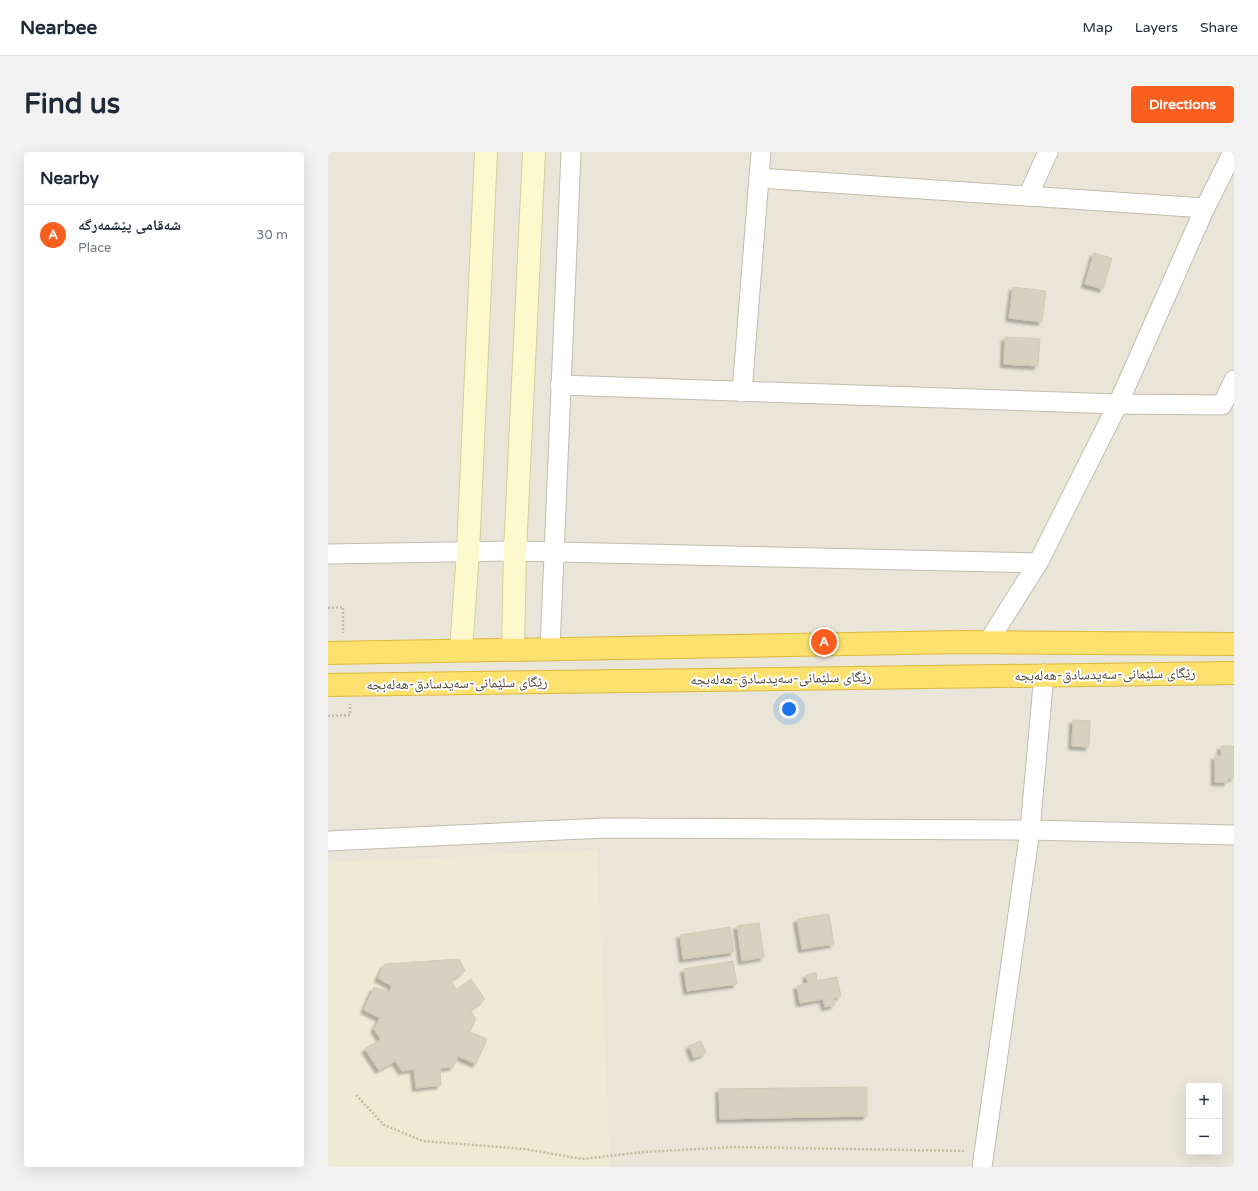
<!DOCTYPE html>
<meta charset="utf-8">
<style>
body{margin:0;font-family:"Varela Round","Noto Naskh Arabic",sans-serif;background:#f2f2f3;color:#1f2937}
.controls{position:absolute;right:12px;bottom:12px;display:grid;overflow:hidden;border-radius:4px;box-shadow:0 4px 16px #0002}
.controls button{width:36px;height:36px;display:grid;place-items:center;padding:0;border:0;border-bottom:1px solid #e0e1e3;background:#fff;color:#1f2937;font:20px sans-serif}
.you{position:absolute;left:461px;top:557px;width:14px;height:14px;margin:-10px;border:3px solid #fff;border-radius:50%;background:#1a73e8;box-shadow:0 0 0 6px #1a73e833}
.badge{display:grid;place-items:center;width:26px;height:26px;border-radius:50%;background:#f85f1f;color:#fff;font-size:13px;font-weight:700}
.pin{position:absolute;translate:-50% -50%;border:2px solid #fff;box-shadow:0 1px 4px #0006}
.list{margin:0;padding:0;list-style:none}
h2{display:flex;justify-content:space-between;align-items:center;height:52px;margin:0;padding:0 16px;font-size:17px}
h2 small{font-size:13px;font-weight:400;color:#747a83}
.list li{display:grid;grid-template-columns:26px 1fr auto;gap:12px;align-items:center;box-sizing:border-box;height:60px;padding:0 16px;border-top:1px solid #e0e1e3}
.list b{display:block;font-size:15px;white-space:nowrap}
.list p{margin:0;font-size:13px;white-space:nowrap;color:#747a83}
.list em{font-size:13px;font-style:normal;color:#747a83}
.map{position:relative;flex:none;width:906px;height:1015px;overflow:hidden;border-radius:4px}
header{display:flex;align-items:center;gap:24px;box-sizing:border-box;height:56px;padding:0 20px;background:#fff;border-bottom:1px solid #e0e1e3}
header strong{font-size:19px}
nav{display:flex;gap:22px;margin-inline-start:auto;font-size:14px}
.intro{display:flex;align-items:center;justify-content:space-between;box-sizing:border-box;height:96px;padding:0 24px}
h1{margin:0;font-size:28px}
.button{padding:10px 18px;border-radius:4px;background:#f85f1f;color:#fff;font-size:14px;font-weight:700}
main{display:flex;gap:24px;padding:0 24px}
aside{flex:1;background:#fff;border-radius:4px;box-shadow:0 4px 16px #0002}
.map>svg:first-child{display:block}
</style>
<header>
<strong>Nearbee</strong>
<nav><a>Map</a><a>Layers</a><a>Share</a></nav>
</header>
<div class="intro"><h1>Find us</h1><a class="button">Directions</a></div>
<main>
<aside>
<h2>Nearby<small></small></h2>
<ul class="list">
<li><span class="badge">A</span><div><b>شەقامی پێشمەرگە</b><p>Place</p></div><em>30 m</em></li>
</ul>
</aside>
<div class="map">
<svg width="906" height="1015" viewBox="0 0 906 1015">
<defs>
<filter id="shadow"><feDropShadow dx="-3.5" dy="3.5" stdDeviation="1" flood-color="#0004"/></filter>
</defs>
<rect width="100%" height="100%" fill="#f5f4eb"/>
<path fill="#e9e6d9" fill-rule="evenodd" d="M0,0H906V1015H0ZM861,934H891V1000H861Z"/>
<polygon fill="#eeebd5" points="269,698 282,1015 0,1015 0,711"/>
<g fill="#d7d1c0" stroke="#d2cab3" filter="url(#shadow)">
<polygon points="766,101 784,106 775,137 757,132"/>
<polygon points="685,135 718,139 714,170 681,166"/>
<polygon points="677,185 712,187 710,214 676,212"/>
<polygon points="745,568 762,569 761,595 744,594"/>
<polygon points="893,594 906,594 906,626 900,626 900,630 887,630 887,604 893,604"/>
<polygon points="501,762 506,792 474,797 469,767"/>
<polygon points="431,771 436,805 414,809 409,774"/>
<polygon points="402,775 406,800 355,807 352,783"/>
<polygon points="131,807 137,819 123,828 128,838 143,827 157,847 142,858 148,867 142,880 159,887 148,912 130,904 125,915 112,916 113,933 88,936 86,917 74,919 67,909 51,918 37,897 53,887 46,877 52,866 36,858 46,835 61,840 64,834 50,826 57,812"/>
<polygon points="405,809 409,832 359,839 356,817"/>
<polygon points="488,821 489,829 509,825 513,844 505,846 507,853 497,855 495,847 472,851 469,834 480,831 478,823"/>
<polygon points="373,889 378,901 366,906 361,894"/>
<polygon points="539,935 539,964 392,967 391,937"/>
</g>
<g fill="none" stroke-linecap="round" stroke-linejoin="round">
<g stroke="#c1bdad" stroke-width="21">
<g id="street">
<polyline points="431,26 877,56"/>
<polyline points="700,44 720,0"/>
<polyline points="232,233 790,252 894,253 906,228"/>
<polyline points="414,240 433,0"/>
<polyline points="0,402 187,399 710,411"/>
<polyline points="660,490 710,411 790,252 877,56 905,0"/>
<polyline points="222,497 243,0"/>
<polyline points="0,689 277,676 702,678 906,683"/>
<polyline points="654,1015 702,678 716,522"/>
</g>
</g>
<g stroke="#d4cd9b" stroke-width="24">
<g id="secondary">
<polyline points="185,497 187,399 206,0"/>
<polyline points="133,498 140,400 158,0"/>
</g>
</g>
<g stroke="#ddb93d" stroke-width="24">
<g id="highway">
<polyline points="0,501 634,490 906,492"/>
<polyline points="0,533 906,521"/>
</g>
</g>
<g stroke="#c3bb9e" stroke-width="2.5" stroke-dasharray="2 2" stroke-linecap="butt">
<polyline points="0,456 15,455 15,481"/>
<polyline points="0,564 22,563 22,552"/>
<polyline points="28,943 56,973 95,989 197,997 254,1007 316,1000 406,995 638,999"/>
</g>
<use href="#street" stroke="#fff" stroke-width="19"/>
<use href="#secondary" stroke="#fef9cc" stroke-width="22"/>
<use href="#highway" stroke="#fce16f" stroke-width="22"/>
</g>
<g text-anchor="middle" stroke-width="4" stroke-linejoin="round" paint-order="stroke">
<g font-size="14" fill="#4a4538" stroke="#fff">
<text transform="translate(777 522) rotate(-1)" y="5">رێگای سلێمانی-سەیدسادق-هەلەبجە</text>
<text transform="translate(453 526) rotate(-1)" y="5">رێگای سلێمانی-سەیدسادق-هەلەبجە</text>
<text transform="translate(129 531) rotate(-1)" y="5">رێگای سلێمانی-سەیدسادق-هەلەبجە</text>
</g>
</g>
</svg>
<div class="controls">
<button>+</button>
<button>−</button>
</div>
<div class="you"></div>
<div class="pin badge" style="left:496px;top:490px">A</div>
</div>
</main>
